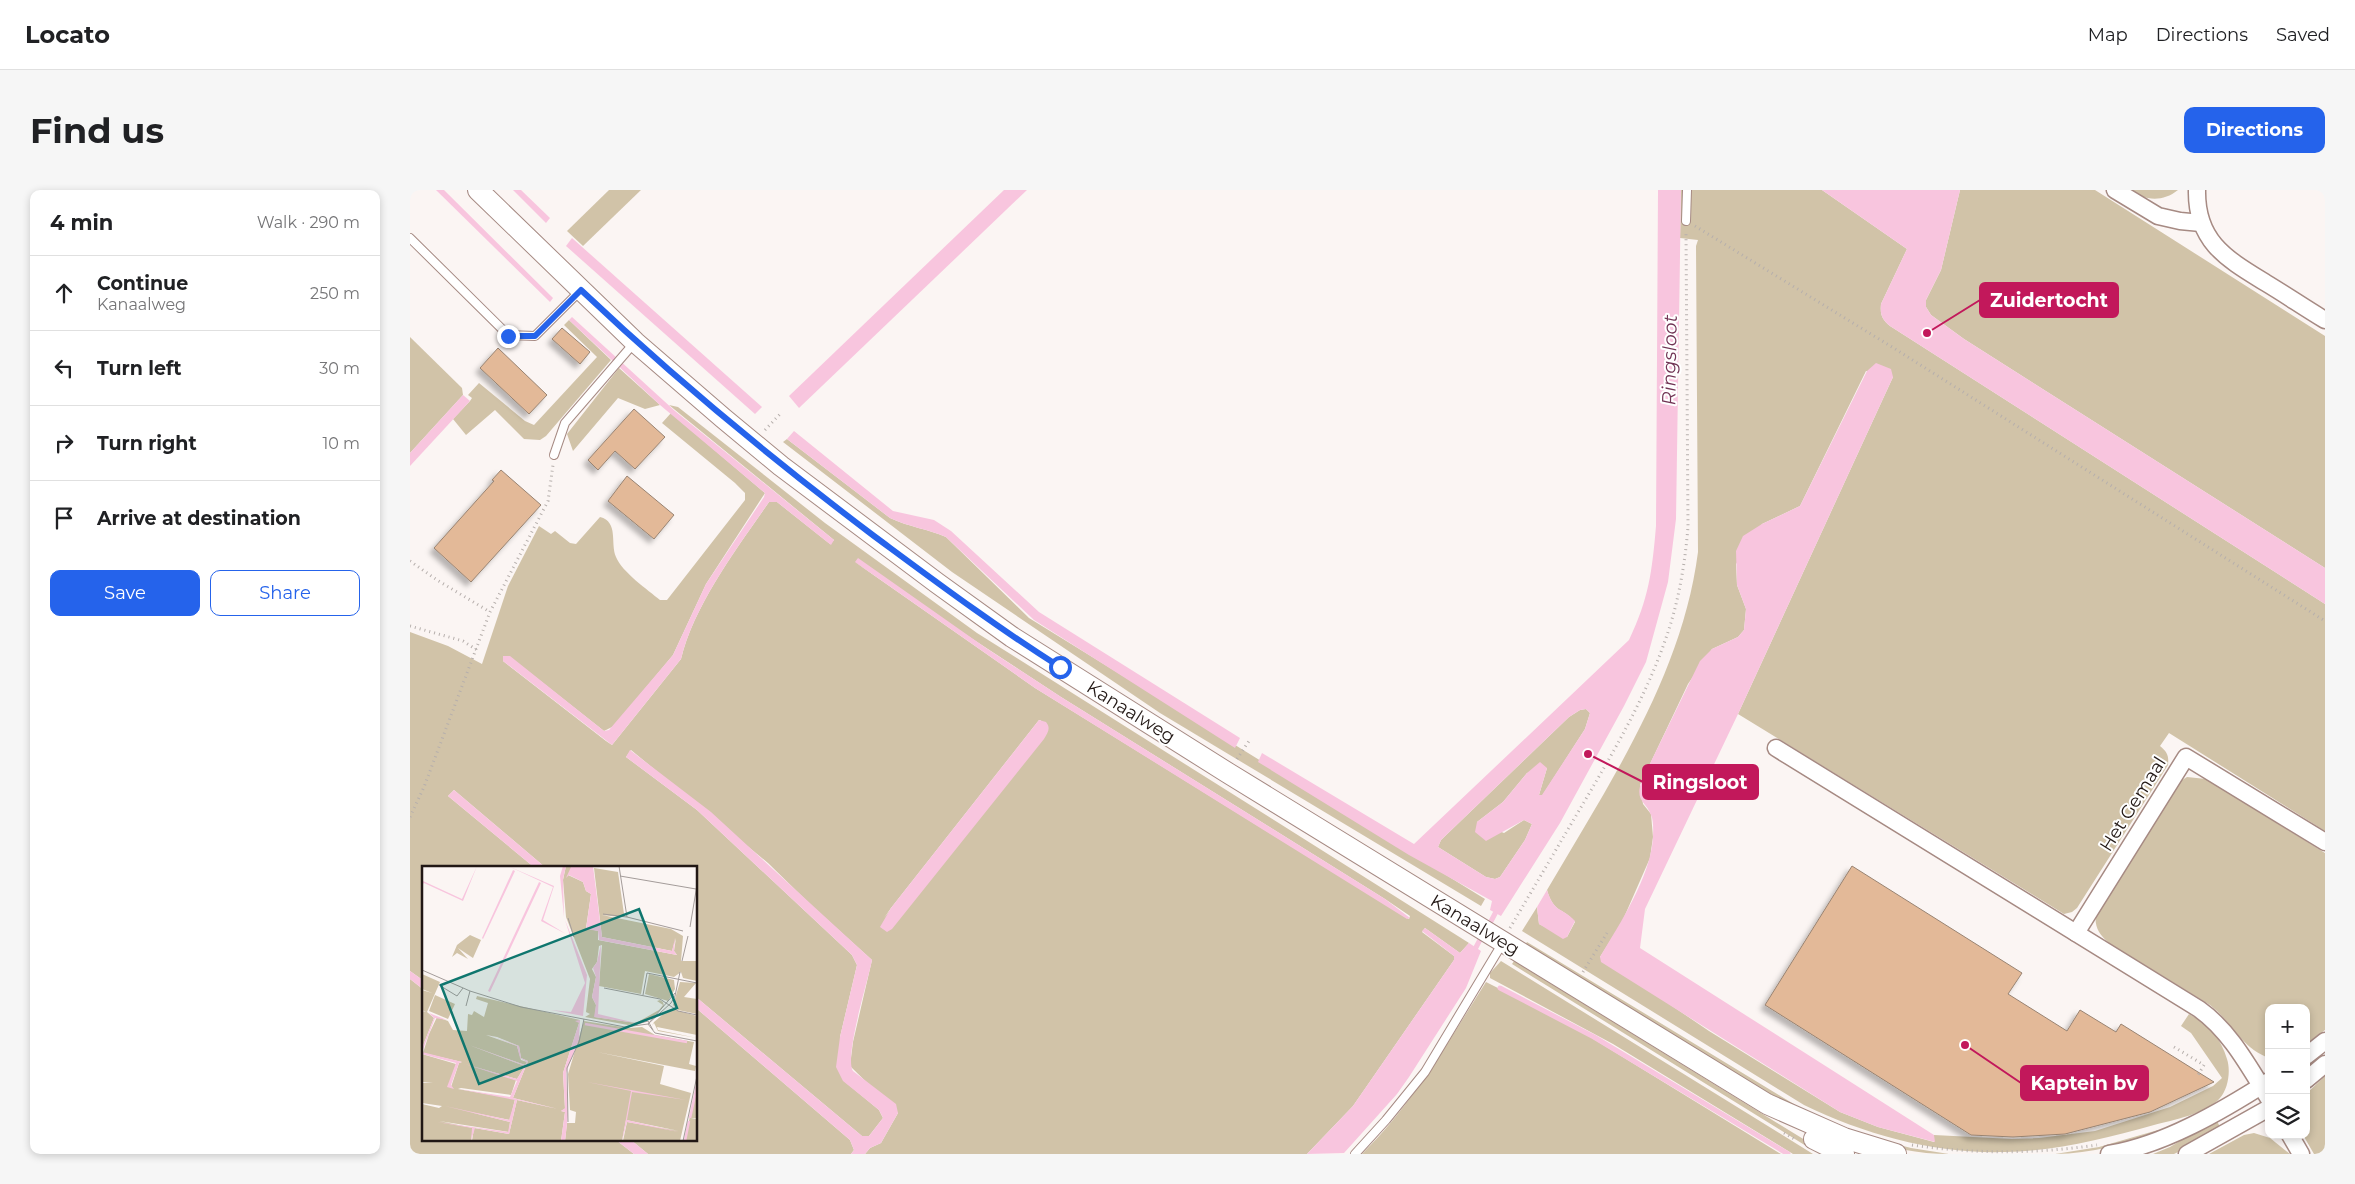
<!DOCTYPE html>
<meta charset="utf-8">
<style>
body{margin:0;font-family:Montserrat,sans-serif;background:#f6f6f6;color:#202124}
.controls{position:absolute;right:15px;bottom:15px;display:grid;overflow:hidden;border-radius:10px;box-shadow:0 2px 8px #0003}
.controls button{width:45px;height:45px;display:grid;place-items:center;padding:0;border:0;border-bottom:1px solid #e0e0e0;background:#fff;color:#202124;font:25px sans-serif}
.stop{position:absolute;width:15px;height:15px;margin:-11px;border:4px solid #2563eb;border-radius:50%;background:#fff}
.stop.end{background:#2563eb;border-color:#fff;box-shadow:0 1px 5px #0008}
.list{margin:0;padding:0;list-style:none}
h2{display:flex;justify-content:space-between;align-items:center;height:65px;margin:0;padding:0 20px;font-size:21px}
h2 small{font-size:16px;font-weight:400;color:#757577}
.list li{display:grid;grid-template-columns:32px 1fr auto;gap:15px;align-items:center;box-sizing:border-box;height:75px;padding:0 20px;border-top:1px solid #e0e0e0}
.list b{display:block;font-size:19px;white-space:nowrap}
.list p{margin:0;font-size:16px;white-space:nowrap;color:#757577}
.list em{font-size:16px;font-style:normal;color:#757577}
.actions{display:flex;gap:10px;padding:15px 20px}
.actions a{flex:1;padding:11px 0;border:1px solid #2563eb;border-radius:10px;text-align:center;font-size:18px;color:#2563eb}
.actions .main{background:#2563eb;color:#fff}
.icon{flex:none;width:28px;height:28px;fill:none;stroke:currentColor;stroke-width:2;stroke-linecap:round;stroke-linejoin:round}
.map{position:relative;flex:none;width:1915px;height:964px;overflow:hidden;border-radius:10px}
header{display:flex;align-items:center;gap:30px;box-sizing:border-box;height:70px;padding:0 25px;background:#fff;border-bottom:1px solid #e0e0e0}
header strong{font-size:24px}
nav{display:flex;gap:28px;margin-inline-start:auto;font-size:18px}
.intro{display:flex;align-items:center;justify-content:space-between;box-sizing:border-box;height:120px;padding:0 30px}
h1{margin:0;font-size:35px}
.button{padding:12px 22px;border-radius:10px;background:#2563eb;color:#fff;font-size:18px;font-weight:700}
main{display:flex;gap:30px;padding:0 30px}
aside{flex:1;background:#fff;border-radius:10px;box-shadow:0 2px 8px #0003}
.map>svg:first-child{display:block}
</style>
<header>
<strong>Locato</strong>
<nav><a>Map</a><a>Directions</a><a>Saved</a></nav>
</header>
<div class="intro"><h1>Find us</h1><a class="button">Directions</a></div>
<main>
<aside>
<h2>4 min<small>Walk · 290 m</small></h2>
<ul class="list">
<li><svg class="icon" aria-label="ahead" viewBox="0 0 24 24"><path d="M12 20V5M6 11l6-6 6 6"/></svg><div><b>Continue</b><p>Kanaalweg</p></div><em>250 m</em></li>
<li><svg class="icon" aria-label="left" viewBox="0 0 24 24"><path d="M17 20v-9H6M10 6l-5 5 5 5"/></svg><div><b>Turn left</b></div><em>30 m</em></li>
<li><svg class="icon" aria-label="right" viewBox="0 0 24 24"><path d="M7 20v-9h11M14 6l5 5-5 5"/></svg><div><b>Turn right</b></div><em>10 m</em></li>
<li><svg class="icon" aria-label="arrive" viewBox="0 0 24 24"><path d="M6 21V4h12l-3 4 3 4H6"/></svg><div><b>Arrive at destination</b></div></li>
</ul>
<div class="actions"><a class="main">Save</a><a>Share</a></div>
</aside>
<div class="map">
<svg width="1915" height="964" viewBox="0 0 1915 964">
<defs>
<filter id="shadow"><feDropShadow dx="-4.5" dy="4.5" stdDeviation="2.5" flood-color="#0004"/></filter>
</defs>
<rect width="100%" height="100%" fill="#fbf5f3"/>
<g fill="#d1c3a8" fill-rule="evenodd">
<polygon points="199,0 231,0 173,56 157,41"/>
<path d="M1271,0H1412L1497,59L1471,114C1470,125 1472,129 1480,136L1915,414V641L1759,543L1750,556C1757,562 1759,565 1758,575L1667,718L1662,722L1654,724L1328,524L1483,187L1456,181L1390,316L1352,334L1326,374L1327,395L1336,419L1334,440L1328,447L1302,459L1278,494L1230,595L1233,614L1241,624L1243,647L1240,668L1212,732L1190,767L1299,841L1430,922L1468,937L1524,952V945L1602,949L1629,948L1685,941L1760,917L1803,896L1812,888L1781,843L1771,836L1779,824C1798,834 1811,848 1817,869C1821,881 1818,899 1810,908C1796,924 1763,930 1744,935C1694,949 1646,961 1595,962C1525,964 1456,945 1394,915L1112,741L1127,717L1129,734L1157,747L1165,732C1153,717 1144,724 1137,700C1199,594 1272,486 1288,362L1286,56L1288,50L1270,48Z"/>
<polygon points="1550,0 1685,0 1915,146 1915,378 1554,149 1521,125 1516,117 1516,110 1531,80"/>
<path d="M1718,0H1768C1752,13 1734,10 1718,0Z"/>
<polygon points="159,130 201,170 136,246 130,250 114,249 85,220 56,245 43,229 60,211 62,208 58,205 69,193 115,231 124,235 187,167 154,135"/>
<polygon points="0,147 52,198 53,205 0,263"/>
<polygon points="209,178 250,215 235,219 208,208 163,261 157,244"/>
<path d="M259,215L268,217L415,333L567,443L1059,753L1050,763L1015,738L1012,742L1044,766V770L943,916L897,964H455L460,958L471,953L488,923L440,876L443,852L462,770L402,716L358,673L221,560L216,567L287,620L442,765L447,775L430,847L434,891L469,920L473,928L459,946H452L286,807V678H136L44,600L38,606L125,678H14V791L0,781V442L38,456L72,474L98,396L129,336L141,344L145,341L160,353L166,354L190,327C209,332 200,353 206,367C212,382 238,400 250,410H257L335,310V303L325,293L252,233L261,223L355,303L296,394L263,465L204,536L194,541L100,467L93,466V471L196,551L202,555L271,469C284,415 327,358 359,312H367L420,354L424,350ZM445,372L651,507L975,709L1000,726L999,729L625,498ZM629,530H631L474,728L481,718Z"/>
<path d="M377,249L480,328C499,337 518,339 536,347L619,428L1075,709L1071,716L750,523L542,382L373,252Z"/>
<polygon points="1176,519 1180,523 1175,539 1132,606 1129,605 1137,578 1117,583 1093,612 1067,632 1094,643 1114,630 1122,634 1115,650 1090,687 1085,689 1076,687 1028,657 1031,650 1159,527 1170,520"/>
<path d="M1777,587L1796,589L1915,663V840L1896,854V818H1859V868C1830,857 1823,833 1800,815L1699,753C1689,744 1684,737 1686,723L1769,592Z"/>
<path d="M1117,752L1392,919L1459,947L1501,958L1539,964C1446,964 1362,907 1286,860C1229,825 1173,789 1115,755Z"/>
<polygon points="1091,771 1403,964 1383,964 1203,854 1080,788 1080,783"/>
<polygon points="1104,771 1408,958 1420,964 1410,964 1401,959 1102,774"/>
<polygon points="0,789 14,800 14,950 206,950 224,964 0,964"/>
<path d="M1076,792L1159,834L1371,964H952C1005,911 1036,855 1076,792Z"/>
<polygon points="286,818 440,950 444,960 441,964 238,964 221,950 286,950"/>
<polygon points="1915,886 1915,964 1904,964 1893,945 1896,945 1896,904"/>
<polygon points="1806,929 1812,941 1764,964 1743,964 1760,957"/>
<path d="M1748,940L1750,942C1715,953 1682,964 1645,964L1689,957Z"/>
<polygon points="1844,943 1860,948 1880,964 1799,964 1834,945"/>
</g>
<g fill="#f8c5de" fill-rule="evenodd">
<polygon points="26,0 34,0 143,108 140,112"/>
<polygon points="103,0 111,0 140,28 136,33"/>
<polygon points="594,0 617,0 389,218 379,206"/>
<path d="M1248,0H1271L1266,329L1258,392L1236,472L1214,516L1150,633L1091,726L1080,720L1082,711L999,665L848,572L852,563L1004,654L1219,450C1239,408 1242,382 1246,336ZM1176,519L1180,523L1175,539L1132,605H1129L1137,578L1130,572L1117,583L1093,612L1067,632L1065,642L1076,651L1114,630L1122,634L1115,650L1090,687L1085,689L1076,687L1028,657L1031,650L1159,527L1170,520Z"/>
<path d="M1412,0H1550L1531,80L1516,110V117L1521,125L1554,149L1915,378V414L1480,136C1472,129 1470,125 1471,114L1497,59Z"/>
<polygon points="162,48 352,217 345,224 156,56"/>
<path d="M162,127L265,221L424,350L421,355L367,312H359C327,358 284,415 271,469L202,555L93,471V466H100L194,541L199,540L263,465L296,394L354,307L355,303L250,215L159,130Z"/>
<path d="M1466,173L1481,179L1483,187L1328,524L1235,719L1230,758L1524,945L1525,952L1468,937L1430,922L1191,772L1190,767C1210,733 1240,688 1243,648C1243,642 1244,631 1241,625C1236,611 1224,611 1232,590L1290,471L1302,459L1328,447L1334,440L1336,419L1327,395L1326,361L1333,346L1352,334L1390,316L1457,181Z"/>
<polygon points="53,205 60,211 0,276 0,263"/>
<path d="M384,241L483,321L524,330L541,341L629,422L830,548L825,558L624,430L536,347C518,339 499,337 480,328L377,249Z"/>
<polygon points="448,368 576,458 651,507 975,709 1000,728 997,729 625,498 445,372"/>
<path d="M629,530L636,532C641,538 638,542 634,549L482,739L477,742L470,737L481,718Z"/>
<path d="M220,560L301,622L462,770C458,791 434,867 443,881L486,914L488,923L471,953L460,958L455,964H441L444,960L440,950L286,818V807L452,946H459L473,928L469,920L433,891L426,877L430,847L447,775L442,765L287,620L216,567Z"/>
<polygon points="44,600 136,678 125,678 38,606"/>
<path d="M1137,700C1144,723 1152,717 1165,731L1157,747L1153,749L1129,734L1127,717Z"/>
<polygon points="1015,738 1050,763 1059,753 1071,761 1056,798 999,887 987,904 934,963 897,964 943,916 1044,770 1044,766 1012,741"/>
<polygon points="0,781 14,791 14,800 0,789"/>
<polygon points="206,950 221,950 238,964 224,964"/>
</g>
<g fill="none" stroke-linecap="round" stroke-linejoin="round">
<g stroke="#f8c5de" stroke-width="5">
<polyline points="1079,735 1088,718"/>
<polyline points="1063,763 1073,744"/>
<polyline points="1090,798 1184,847 1378,964"/>
</g>
</g>
<g fill="#e3b998" stroke="#988372" filter="url(#shadow)">
<polygon points="152,138 180,162 170,174 142,149"/>
<polygon points="88,158 137,205 119,224 70,178"/>
<polygon points="224,219 255,247 225,279 205,261 188,280 178,270"/>
<polygon points="91,280 131,315 61,392 24,358 84,291 82,290"/>
<polygon points="217,286 264,325 244,349 198,311"/>
<polygon points="1442,676 1612,783 1598,804 1657,841 1670,820 1706,842 1711,834 1804,892 1740,922 1655,944 1603,947 1561,945 1355,815"/>
</g>
<g fill="none" stroke-linecap="round" stroke-linejoin="round">
<g stroke="#a68a83" stroke-width="10">
<g id="service">
<polyline points="1276,31 1277,0"/>
<polyline points="0,48 98,145 125,146 171,100"/>
<polyline points="144,265 155,233 225,152"/>
<polyline points="945,964 976,930 1015,882 1092,754"/>
</g>
</g>
<g stroke="#a68a83" stroke-width="19">
<g id="minor">
<polyline points="1705,0 1748,26 1770,31 1791,33"/>
<path d="M1787,0C1786,52 1817,69 1856,93C1876,105 1895,118 1915,130"/>
<path d="M1366,558L1789,819C1820,841 1839,877 1859,909"/>
<polyline points="1666,743 1776,567 1915,652"/>
<polyline points="1896,866 1915,851"/>
<polyline points="1896,890 1915,874"/>
<polyline points="1880,945 1891,964"/>
<path d="M1699,964C1754,955 1812,921 1859,891"/>
<polyline points="1777,964 1859,918"/>
</g>
</g>
<g stroke="#a68a83" stroke-width="22">
<g id="tertiary">
<polyline points="68,0 225,152 313,228 371,276 527,393 602,447 818,583 1357,914 1434,948 1486,964"/>
<polyline points="1404,949 1434,964"/>
</g>
</g>
<g stroke="#b6afac" stroke-width="3" stroke-dasharray="1 4" stroke-linecap="butt">
<polyline points="1285,36 1482,157 1915,431"/>
<polyline points="355,240 372,222"/>
<polyline points="0,371 27,390 80,422"/>
<polyline points="0,436 53,451 67,460"/>
<polyline points="827,569 839,551"/>
<polyline points="0,627 14,597 80,422 138,311 143,275"/>
<path d="M1100,738C1126,694 1151,651 1177,607C1207,556 1238,502 1257,445C1269,410 1275,373 1278,337L1276,41"/>
<polyline points="1173,782 1197,743"/>
<polyline points="1764,857 1794,875 1788,885"/>
<polyline points="1374,943 1386,950"/>
<path d="M1502,955C1564,964 1624,964 1687,955"/>
</g>
<use href="#service" stroke="#fff" stroke-width="8"/>
<use href="#minor" stroke="#fff" stroke-width="16"/>
<use href="#tertiary" stroke="#fff" stroke-width="20"/>
</g>
<g fill="none" stroke-linecap="round" stroke-linejoin="round">
<path stroke="#2563eb" stroke-width="6" d="M98,146H125L171,100C264,188 362,269 464,346C525,391 585,436 650,477"/>
</g>
<g text-anchor="middle" stroke-width="4" stroke-linejoin="round" paint-order="stroke">
<g font-size="18" fill="#211714" stroke="#fff">
<text transform="translate(721 522) rotate(32)" y="6">Kanaalweg</text>
<text transform="translate(1723 614) rotate(-58)" y="6">Het Gemaal</text>
<text transform="translate(1065 735) rotate(31)" y="6">Kanaalweg</text>
</g>
<g font-size="19" font-style="italic" fill="#713455" stroke="#fff">
<text transform="translate(1259 170) rotate(-89)" y="7">Ringsloot</text>
</g>
</g>
<g transform="translate(12 676)">
<rect width="275" height="275" fill="#fbf5f3"/>
<path d="M144,0H151L146,9L161,16L164,25L169,28L164,62L176,65V74L255,89L252,85L254,72L250,85L180,71L172,2L196,6L202,48L198,51L180,49L249,63L261,70L259,95H275V115L261,112L259,106L252,111L223,105L219,128L177,120L180,79L177,80L175,96L170,103L174,111L170,131L174,139L173,151L214,157L237,144L241,139L235,135L238,134L241,136L242,140L230,152L206,159L163,151L168,148L164,146L168,113L144,51L141,14ZM48,69L59,74L51,92L36,82L46,93L35,87L30,91L35,79ZM0,108L18,116L5,146L12,152L0,182V145L4,146L0,144V124L10,127L0,123ZM227,108L252,114L253,123L246,135L223,128ZM258,116L274,117L262,131L275,133V148L256,144L251,139ZM13,129L33,138L26,153L7,145ZM55,130L158,154L141,207L143,243L139,245L143,246L139,275H50L52,262L87,268L95,234L136,243L91,232L106,195L99,192L97,180L75,171L64,169L95,180L99,194L105,196L103,199L47,179L103,200L95,213L50,200L94,214L89,229L39,222L36,223L93,233L88,254L48,246L88,256L87,266L17,255L51,262L49,275H0V238L17,242L20,240L0,237V217H11L0,216V188L34,198L27,220L29,221L37,197L40,196L1,187L7,168L15,151L26,155L31,164L45,165L46,148L50,149L52,145L62,151L66,137L54,133ZM250,143L275,150V169L235,161L236,164L275,172L236,165L232,157L230,160L232,156L246,144ZM162,155L206,162L220,161L233,169L272,176L267,198L274,200L273,205L175,186L242,200L238,218L269,227L258,275H201L205,256L257,265L204,254L200,275H143L145,257H153L154,246L148,244L146,208ZM275,215V252H269L275,253V275H263Z" fill="#d1c3a8"/>
<path d="M55,0L41,35L2,17L0,19L1,15L40,33ZM86,0L132,20L121,54L144,68L119,55L131,21ZM141,0H144L141,13L142,51L138,10ZM171,0L180,71L250,85L253,72L252,85L255,89L177,74L176,65L164,63L169,28L164,25L161,16L147,9L144,12L149,1ZM91,4L93,5L61,73L60,72ZM117,16L119,17L68,126L66,125ZM143,54L165,109L161,150L129,144L149,146L163,117ZM179,78L176,148L214,157L172,151L174,139L170,131L174,111L171,102L175,96ZM7,147L25,154L13,152L0,186L40,196L37,197L29,219L32,223L25,221L34,197L0,188V182L12,152ZM158,154L157,173L144,207L146,249L143,275H139L143,246L139,245L143,242L141,207L157,157L153,155ZM64,168L97,180L99,192L106,195L91,232L136,243L95,234L87,268L53,262L49,275L50,262L15,256L86,266L88,256L23,240L87,254L93,234L36,223L88,231L95,215L43,198L95,213L103,200L47,179L103,199L105,196L98,192L95,180ZM165,216L264,234L210,226L205,254L257,266L205,256L200,275L209,225Z" fill="#f8c5de"/>
<path fill="none" stroke="#f8c5de" stroke-width="2.5" d="M163,158L265,176M268,252L275,220M263,275L267,255"/>
<path fill="none" stroke="#a49c9a" stroke-width="1" d="M197,0L205,51L261,65M198,10L274,23M181,48L205,51M146,52L152,71M268,61L275,19M260,95L266,70M0,104L48,125L99,141L203,161L226,158L233,167L275,175M17,119L35,130L41,122M182,122L238,133L256,145L275,149M253,127L226,158L249,137L253,130L258,106M221,129L225,107L275,117M44,140L48,125M208,160L226,155L231,164M146,256L145,202L157,176L162,153M261,275L275,210"/>
<path fill="#0f766e" fill-opacity="0.15" stroke="#0f766e" stroke-width="2.5" d="M217,43L255,142L57,218L19,119Z"/>
<rect width="275" height="275" fill="none" stroke="#211714" stroke-width="2.5"/>
</g>
<path fill="none" stroke="#c2185b" stroke-width="2" d="M1517 143L1570 110M1178 564L1233 592M1555 855L1611 893"/>
<g fill="#c2185b" stroke="#fff" stroke-width="2">
<circle cx="1517" cy="143" r="5"/>
<circle cx="1178" cy="564" r="5"/>
<circle cx="1555" cy="855" r="5"/>
</g>
<g fill="#c2185b" stroke="#c2185b" stroke-width="2">
<rect x="1570" y="93" width="138" height="34" rx="5"/>
<rect x="1233" y="575" width="115" height="34" rx="5"/>
<rect x="1611" y="876" width="127" height="34" rx="5"/>
</g>
<g font-size="19" text-anchor="middle" font-weight="bold" fill="#fff">
<text x="1639" y="117">Zuidertocht</text>
<text x="1290" y="599">Ringsloot</text>
<text x="1674" y="900">Kaptein bv</text>
</g>
</svg>
<div class="controls">
<button>+</button>
<button>−</button>
<button><svg class="icon" aria-label="layers" viewBox="0 0 24 24"><path d="M12 4l9 5-9 5-9-5zM3 14l9 5 9-5"/></svg></button>
</div>
<div class="stop" style="left:650px;top:477px"></div>
<div class="stop end" style="left:98px;top:146px"></div>
</div>
</main>
